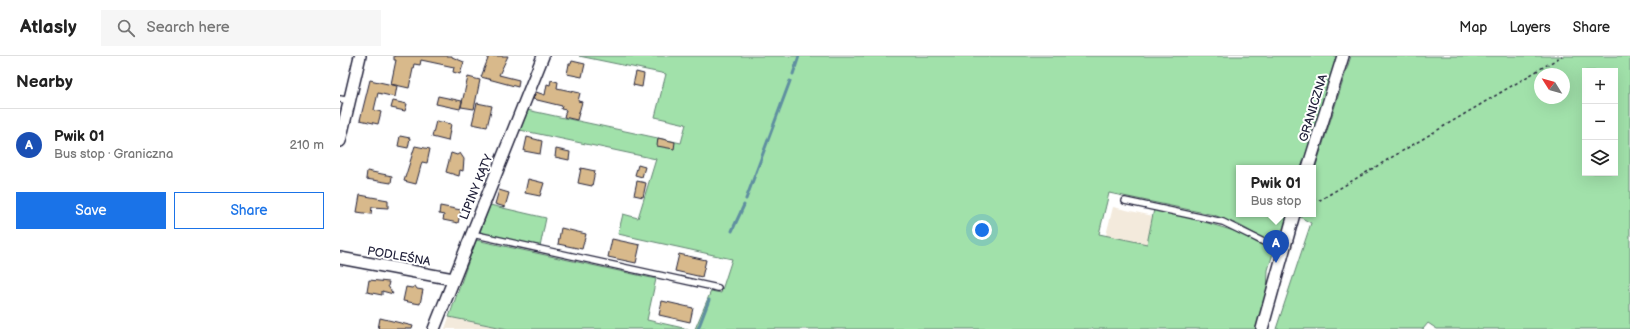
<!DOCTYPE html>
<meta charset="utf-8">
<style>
body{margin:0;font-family:"Balsamiq Sans",sans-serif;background:#f6f6f6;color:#222}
.controls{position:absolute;right:12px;top:12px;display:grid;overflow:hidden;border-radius:0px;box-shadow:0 4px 16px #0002}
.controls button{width:36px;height:36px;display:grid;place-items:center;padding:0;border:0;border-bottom:1px solid #e0e0e0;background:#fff;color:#222;font:20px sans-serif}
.compass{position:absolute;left:1194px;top:12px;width:36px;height:36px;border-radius:50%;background:#fff;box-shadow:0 4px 16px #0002;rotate:307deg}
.you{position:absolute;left:642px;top:174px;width:14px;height:14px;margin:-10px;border:3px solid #fff;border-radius:50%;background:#1a73e8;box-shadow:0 0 0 6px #1a73e833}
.badge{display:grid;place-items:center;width:26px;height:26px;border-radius:50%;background:#1a73e8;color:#fff;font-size:13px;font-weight:700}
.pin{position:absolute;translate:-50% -33px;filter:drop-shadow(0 1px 2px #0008)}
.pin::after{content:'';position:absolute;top:21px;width:14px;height:12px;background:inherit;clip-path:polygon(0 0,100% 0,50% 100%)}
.popup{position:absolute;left:896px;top:109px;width:80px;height:52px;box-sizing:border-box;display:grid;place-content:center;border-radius:0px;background:#fff;filter:drop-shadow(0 1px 3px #0005);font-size:13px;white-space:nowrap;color:#767676}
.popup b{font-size:15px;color:#222}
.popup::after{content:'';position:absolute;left:50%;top:100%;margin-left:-8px;border:8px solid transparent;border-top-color:#fff}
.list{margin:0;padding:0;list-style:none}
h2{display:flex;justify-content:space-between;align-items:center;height:52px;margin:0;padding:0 16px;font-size:17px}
h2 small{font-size:13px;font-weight:400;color:#767676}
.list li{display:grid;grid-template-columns:26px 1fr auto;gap:12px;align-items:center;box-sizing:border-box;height:72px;padding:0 16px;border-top:1px solid #e0e0e0}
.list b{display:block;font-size:15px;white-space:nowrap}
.list p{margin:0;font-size:13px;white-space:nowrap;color:#767676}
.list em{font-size:13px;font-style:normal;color:#767676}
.actions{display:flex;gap:8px;padding:12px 16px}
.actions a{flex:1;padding:9px 0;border:1px solid #1a73e8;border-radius:0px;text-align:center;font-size:14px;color:#1a73e8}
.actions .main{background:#1a73e8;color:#fff}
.icon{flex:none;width:22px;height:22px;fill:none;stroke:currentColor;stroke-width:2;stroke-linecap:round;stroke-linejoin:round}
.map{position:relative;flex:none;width:1290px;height:273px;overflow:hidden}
header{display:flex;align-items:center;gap:24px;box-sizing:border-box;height:56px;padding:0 20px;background:#fff;border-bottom:1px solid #e0e0e0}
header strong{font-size:19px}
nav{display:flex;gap:22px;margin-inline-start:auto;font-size:14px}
.search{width:280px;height:36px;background:#f6f6f6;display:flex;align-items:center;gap:10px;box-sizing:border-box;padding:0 14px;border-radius:0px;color:#767676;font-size:15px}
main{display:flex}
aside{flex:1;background:#fff}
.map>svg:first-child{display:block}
</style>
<header>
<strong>Atlasly</strong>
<div class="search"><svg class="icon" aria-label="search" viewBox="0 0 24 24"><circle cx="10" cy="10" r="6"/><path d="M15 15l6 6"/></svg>Search here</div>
<nav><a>Map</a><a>Layers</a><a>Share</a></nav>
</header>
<main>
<aside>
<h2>Nearby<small></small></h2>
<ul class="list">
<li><span class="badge" style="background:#1a4fb4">A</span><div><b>Pwik 01</b><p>Bus stop · Graniczna</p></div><em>210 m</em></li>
</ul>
<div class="actions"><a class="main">Save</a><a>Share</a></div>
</aside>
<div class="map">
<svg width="1290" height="273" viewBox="0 0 1290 273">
<rect width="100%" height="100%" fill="#fff"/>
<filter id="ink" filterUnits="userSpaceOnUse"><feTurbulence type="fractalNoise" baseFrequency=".025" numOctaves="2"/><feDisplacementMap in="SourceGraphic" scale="8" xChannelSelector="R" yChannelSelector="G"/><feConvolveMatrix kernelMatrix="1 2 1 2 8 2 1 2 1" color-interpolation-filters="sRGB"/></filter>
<g filter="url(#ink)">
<g fill="#f3eadc">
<polygon points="773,151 813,160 807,188 766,179"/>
<polygon points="109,261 168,273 105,273"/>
</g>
<g fill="#a1e1aa" stroke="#628272" fill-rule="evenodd">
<polygon points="239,0 1000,0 964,112 899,112 899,158 950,158 944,179 937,186 928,185 899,169 874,159 769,137 759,178 807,188 814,153 861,165 904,178 917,187 934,194 928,214 927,237 916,273 355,273 371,235 381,237 392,203 278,178 283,158 298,162 316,103 180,74 187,54 341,87 346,68 315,61 326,18"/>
<path d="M1011,0H1290V273H1097L1088,267L1083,273H936L971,167L960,161L961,158H973V119ZM1245,15H1275V117H1245ZM1200,18H1224V42H1200Z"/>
<polygon points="150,149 206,162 200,191 139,178"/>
<polygon points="136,184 316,223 307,264 348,273 168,273 109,261"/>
</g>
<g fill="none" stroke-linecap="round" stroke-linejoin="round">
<g stroke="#5f8fa0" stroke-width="3">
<polyline points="453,18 459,0"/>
<polyline points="406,143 450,25"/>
<polyline points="392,175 404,149"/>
<polyline points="358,273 369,244"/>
</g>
</g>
<g fill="#d8b98b" stroke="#22223b">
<polygon points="54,0 112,0 112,1 124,6 120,18 113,16 114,11 81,4 80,9 74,8 69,32 51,28 56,4 54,4"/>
<polygon points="149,0 168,0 159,19 179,24 178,31 141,21"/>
<polygon points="232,5 245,8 242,21 227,18 229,8 231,8"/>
<polygon points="296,16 304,18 302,31 293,29"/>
<polygon points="128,21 140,24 134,53 121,51"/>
<polygon points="30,24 57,30 55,41 38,37 34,54 41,56 38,68 20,64"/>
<polygon points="211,24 218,26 217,32 240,37 238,45 242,46 237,64 224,61 226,54 221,53 222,50 193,43 196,36 205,39 207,28 210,29"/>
<polygon points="98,40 122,45 120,53 96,48"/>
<polygon points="53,45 67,48 65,55 51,52"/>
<polygon points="137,47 152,50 147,71 132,68"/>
<polygon points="96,65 111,68 108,85 92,81"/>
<polygon points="60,80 70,82 68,92 58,90"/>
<polygon points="187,81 202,85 200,98 184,95"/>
<polygon points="318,82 335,86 334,93 317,90"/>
<polygon points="75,90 90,93 87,107 82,106 76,128 64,125"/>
<polygon points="216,93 230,96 229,104 215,101"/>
<polygon points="111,97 117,99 120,97 124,103 123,115 120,114 119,120 106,116"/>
<polygon points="298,109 305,111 302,121 295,119"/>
<polygon points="241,112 255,115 252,130 238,127"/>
<polygon points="27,115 52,120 51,127 26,123"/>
<polygon points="188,123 204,127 200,140 185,137"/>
<polygon points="297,125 306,127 303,141 294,139"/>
<polygon points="159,134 169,137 165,151 155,148"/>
<polygon points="20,139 48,144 48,152 32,151 31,158 17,156"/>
<polygon points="100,150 121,154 118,167 103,164 104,159 99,158"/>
<polygon points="221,172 246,178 242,193 218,188"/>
<polygon points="272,183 300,189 296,207 268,201"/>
<polygon points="339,198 366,204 362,221 335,215"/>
<polygon points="29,224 49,226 48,230 53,238 42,235 42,239 27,236"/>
<polygon points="75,230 77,233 83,234 80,248 63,245 66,231 72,232"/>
<polygon points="322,245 353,252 350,266 319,259"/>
<polygon points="40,262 73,270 72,273 38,273"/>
</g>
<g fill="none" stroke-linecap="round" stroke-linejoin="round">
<g stroke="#22223b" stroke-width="8">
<g id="service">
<polyline points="0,43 10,45"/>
<polyline points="785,145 883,166 944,196"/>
<polyline points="132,178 378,232"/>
</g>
</g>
<g stroke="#22223b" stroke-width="14">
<g id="minor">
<polyline points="0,85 20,0"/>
<polyline points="968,112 1003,0"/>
<polyline points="0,202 113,223"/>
<polyline points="94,273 203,0"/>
<polyline points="922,273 954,158"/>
</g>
</g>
<polyline stroke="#22223b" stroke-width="1.5" stroke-dasharray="3 3" stroke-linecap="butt" points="973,142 980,144 1222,0"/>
<use href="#service" stroke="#fff" stroke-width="5.5"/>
<use href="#minor" stroke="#fff" stroke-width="11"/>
</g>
</g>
<g text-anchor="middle" stroke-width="4" stroke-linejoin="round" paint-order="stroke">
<g font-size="12" fill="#22223b" stroke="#fff">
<text transform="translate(973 52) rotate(-73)" y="4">GRANICZNA</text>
<text transform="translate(136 131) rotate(-68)" y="4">LIPINY KĄTY</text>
<text transform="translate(59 200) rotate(10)" y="4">PODLEŚNA</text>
</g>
</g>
</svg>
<div class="controls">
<button>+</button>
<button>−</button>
<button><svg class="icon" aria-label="layers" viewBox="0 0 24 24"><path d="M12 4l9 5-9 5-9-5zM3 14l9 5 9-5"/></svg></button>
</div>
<svg class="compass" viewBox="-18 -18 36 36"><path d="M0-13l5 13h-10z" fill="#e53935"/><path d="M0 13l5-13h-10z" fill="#767676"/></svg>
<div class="you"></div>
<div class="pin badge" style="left:936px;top:207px;background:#1a4fb4">A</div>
<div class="popup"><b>Pwik 01</b>Bus stop</div>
</div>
</main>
